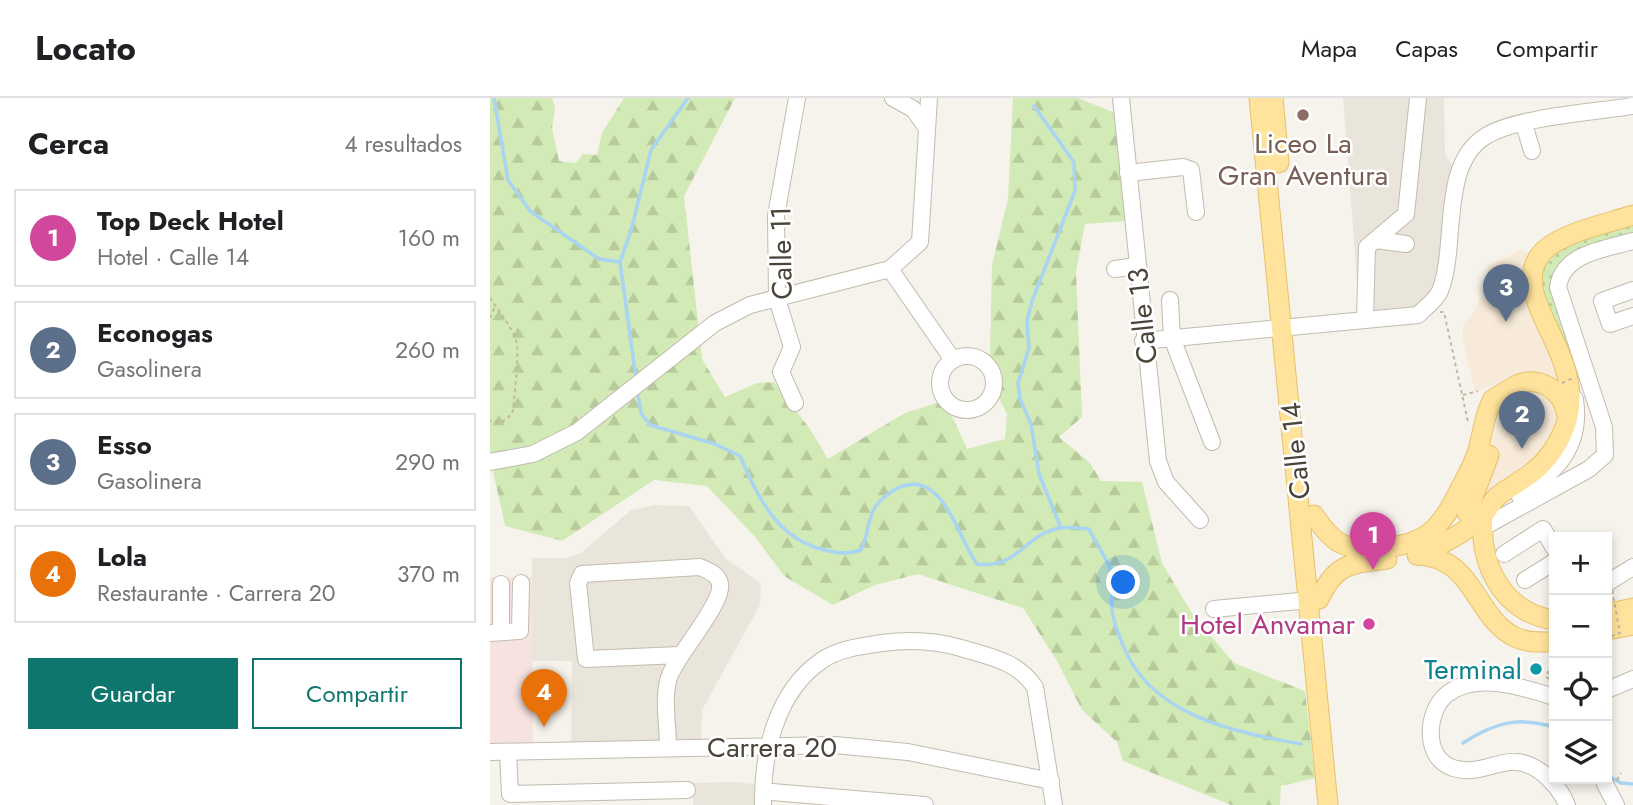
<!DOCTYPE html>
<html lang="es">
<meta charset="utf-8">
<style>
body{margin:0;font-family:Jost,sans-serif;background:#f6f6f6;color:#202124}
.controls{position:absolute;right:21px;bottom:21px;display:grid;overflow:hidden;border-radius:0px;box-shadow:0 4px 10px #0003}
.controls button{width:63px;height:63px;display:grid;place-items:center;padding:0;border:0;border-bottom:2px solid #e0e0e0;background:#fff;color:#202124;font:35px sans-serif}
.you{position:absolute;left:634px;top:485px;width:24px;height:24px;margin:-18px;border:5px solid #fff;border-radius:50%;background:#1a73e8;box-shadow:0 0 0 10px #1a73e833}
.badge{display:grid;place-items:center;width:46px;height:46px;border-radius:50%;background:#0f766e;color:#fff;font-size:23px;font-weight:700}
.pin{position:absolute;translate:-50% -58px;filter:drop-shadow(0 2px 4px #0008)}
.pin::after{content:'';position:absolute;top:37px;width:24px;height:21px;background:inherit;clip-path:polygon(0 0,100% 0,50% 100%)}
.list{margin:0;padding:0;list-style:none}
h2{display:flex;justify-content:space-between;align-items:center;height:91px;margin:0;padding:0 28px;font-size:30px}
h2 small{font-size:23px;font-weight:400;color:#757577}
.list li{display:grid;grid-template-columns:46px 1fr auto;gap:21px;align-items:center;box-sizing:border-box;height:98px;margin:0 14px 14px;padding:0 14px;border:2px solid #e0e0e0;border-radius:0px}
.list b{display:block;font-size:26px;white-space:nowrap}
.list p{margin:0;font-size:23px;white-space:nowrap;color:#757577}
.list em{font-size:23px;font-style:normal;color:#757577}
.actions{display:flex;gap:14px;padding:21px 28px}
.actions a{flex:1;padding:16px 0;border:2px solid #0f766e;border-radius:0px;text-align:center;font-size:24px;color:#0f766e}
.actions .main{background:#0f766e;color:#fff}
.icon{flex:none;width:38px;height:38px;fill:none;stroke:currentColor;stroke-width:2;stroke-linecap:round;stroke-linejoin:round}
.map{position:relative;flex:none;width:1143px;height:707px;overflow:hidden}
header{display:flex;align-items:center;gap:42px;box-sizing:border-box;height:98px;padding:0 35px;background:#fff;border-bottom:2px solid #e0e0e0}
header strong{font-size:33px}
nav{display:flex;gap:38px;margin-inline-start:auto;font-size:24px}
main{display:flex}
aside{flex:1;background:#fff}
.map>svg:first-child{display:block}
</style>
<header>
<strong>Locato</strong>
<nav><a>Mapa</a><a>Capas</a><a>Compartir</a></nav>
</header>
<main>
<aside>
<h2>Cerca<small>4 resultados</small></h2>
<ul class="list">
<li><span class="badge" style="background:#d1479c">1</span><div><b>Top Deck Hotel</b><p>Hotel · Calle 14</p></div><em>160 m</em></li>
<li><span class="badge" style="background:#5c6f8a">2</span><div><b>Econogas</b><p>Gasolinera</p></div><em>260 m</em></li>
<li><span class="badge" style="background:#5c6f8a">3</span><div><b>Esso</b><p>Gasolinera</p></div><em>290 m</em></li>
<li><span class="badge" style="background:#e8710a">4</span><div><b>Lola</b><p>Restaurante · Carrera 20</p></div><em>370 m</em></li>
</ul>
<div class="actions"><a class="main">Guardar</a><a>Compartir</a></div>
</aside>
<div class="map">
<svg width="1143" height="707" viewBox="0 0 1143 707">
<defs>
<pattern id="grass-dots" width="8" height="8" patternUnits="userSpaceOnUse" patternTransform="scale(1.75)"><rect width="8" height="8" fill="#d2eab5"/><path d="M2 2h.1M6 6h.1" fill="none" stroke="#b6ca9c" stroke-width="1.8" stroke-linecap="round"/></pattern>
<pattern id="forest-firs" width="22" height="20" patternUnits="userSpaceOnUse" patternTransform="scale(1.75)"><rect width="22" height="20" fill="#d2eab5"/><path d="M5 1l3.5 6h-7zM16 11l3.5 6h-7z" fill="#b6ca9c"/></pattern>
</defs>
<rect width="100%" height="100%" fill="#f6f3ec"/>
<g fill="#eae5da">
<polygon points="853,0 954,0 955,56 967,75 957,164 928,217 870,221"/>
<polygon points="165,407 199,408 236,461 271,485 270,507 212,612 211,648 81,652 82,563 42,563 42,460 75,460 91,455 141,412"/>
<polygon points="246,684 272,687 273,707 203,707 203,685"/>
</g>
<g fill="#f7ead8">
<polygon points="1031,152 1047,161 1072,285 1057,278 1019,281 985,294 973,242 973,227 985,212 995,189 998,168"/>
<polygon points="1063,290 1073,334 1005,400 981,404 1000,354 1010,313 1020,292"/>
</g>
<polygon fill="#f6e3e0" points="0,479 42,479 43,653 0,654"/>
<polygon fill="url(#grass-dots)" points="1143,117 1143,143 1073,173 1082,283 1046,204 1047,161"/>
<polygon fill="url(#forest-firs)" points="0,0 62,0 65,10 62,30 69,63 86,65 93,56 107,57 112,35 134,0 245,0 194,98 212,261 235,299 267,285 284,284 320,331 338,361 415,315 450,304 463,320 477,351 515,341 517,316 504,291 500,257 502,167 518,101 523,0 588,0 630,17 635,123 595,126 586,174 592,319 569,339 600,365 611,383 652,384 672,465 703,517 744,565 815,593 825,680 791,688 790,707 741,707 633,663 627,644 592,612 567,563 533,510 428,476 385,487 343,507 294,478 266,440 217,388 164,382 72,443 15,428 0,359"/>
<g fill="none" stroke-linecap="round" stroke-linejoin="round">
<g stroke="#a9d4f2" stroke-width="3.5">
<polyline points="4,0 18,82 40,113 109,161 130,164"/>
<polyline points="544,8 584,64 585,93 542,203 537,223 539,250 528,285 530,301 541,326 549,376 571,430"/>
<polyline points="146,280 130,164 141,133 161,52 198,0"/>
<path d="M147,291L151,315L160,327L225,346L250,358C268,399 286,440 334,452C348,455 357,457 371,452C378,439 377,424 384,411C389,402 403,391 413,388C454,374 469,442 487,466C527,471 534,439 565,431C576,428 587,430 599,431C606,446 619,463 623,479C625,490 620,500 622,511C623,522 628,536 633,547C660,618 745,634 811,646"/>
<path d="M973,645C1004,625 1028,618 1064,629"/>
<polyline points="1117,677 1131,685 1143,686"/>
</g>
<g stroke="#c2bbae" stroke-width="18">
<g id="minor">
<polyline points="403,0 423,11 437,30"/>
<polyline points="631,0 668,363 676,384 710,422"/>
<polyline points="1034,26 1042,53"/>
<polyline points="638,75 693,69 701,72 706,114"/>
<polyline points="886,142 916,146"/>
<polyline points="400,171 463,262"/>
<polyline points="625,171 646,168"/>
<polyline points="1143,192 1112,203 1120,226 1143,218"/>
<polyline points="680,202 682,240 722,344"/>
<polyline points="875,220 877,149 916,116 928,0"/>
<path d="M653,243L928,217C935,210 946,202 950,193C968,148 949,66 996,38C1026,19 1106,14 1143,8"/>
<circle cx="477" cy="285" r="27"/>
<polyline points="305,305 291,274 302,249 287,201 286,118 307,0"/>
<polyline points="0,364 43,356 87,334 225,225 260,207 400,171 430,144 439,0"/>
<path d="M1029,397C1067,375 1092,348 1085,301"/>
<path d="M992,430L1099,371L1115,357L1114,329L1068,189C1073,155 1115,151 1143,143"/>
<polyline points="1014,456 1053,431 1064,450"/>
<polyline points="1035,482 1064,464"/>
<polyline points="1117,485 1143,469"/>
<polyline points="724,511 820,502"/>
<polyline points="11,534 11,486"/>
<polyline points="0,535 30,533 31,485"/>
<polyline points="1117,592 1143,581"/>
<path d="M1064,599C1033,589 984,573 956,597C936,614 933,660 963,670C999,681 1018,646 1055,677C1065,686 1072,694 1077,707"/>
<path d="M178,648C178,628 172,596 180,577C188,556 234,504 230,486C228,476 219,473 210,469L92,476L88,485L96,561L190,557"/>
<polyline points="0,654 345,647 418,654 561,683"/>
<polyline points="18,654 20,696 197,692"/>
<polyline points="1115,686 1126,707"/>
<polyline points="282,694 435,707"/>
<path d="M273,707C272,656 286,594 331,563C347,551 372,548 392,545C420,541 444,542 471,550C501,559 527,563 545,589L564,707"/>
</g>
</g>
<g stroke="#e6c16a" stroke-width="21">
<g id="major">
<polyline points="769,0 838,707"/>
<polyline points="783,0 789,65"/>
<path d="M1018,295C1037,272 1071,287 1076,314"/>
<polyline points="977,415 999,357"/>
<path d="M824,417C843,446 855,453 890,450C936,447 951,431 970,391C977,378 984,366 988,352C993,335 994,317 1003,301L1027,287"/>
<path d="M993,418C989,466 1012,514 1064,522"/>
<path d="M927,457C986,459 984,521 1027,540C1039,545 1052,544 1064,544"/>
<path d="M928,457C949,447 975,436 991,419C998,413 1001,404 1008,398C1025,385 1044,377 1058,359C1124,274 1017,212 1048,160C1062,136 1117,126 1143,117"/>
<path d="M829,501C846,465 859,466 897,461"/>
<polyline points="1117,516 1143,510"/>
<polyline points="1117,532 1143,527"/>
</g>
</g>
<g stroke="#c4b79f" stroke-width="2" stroke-dasharray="3.5 3.5" stroke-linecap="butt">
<path d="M0,200C9,213 21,228 26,242C30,255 24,298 23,313C17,323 11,326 0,323"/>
<polyline points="950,214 954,214 978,324"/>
<polyline points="0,220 5,209"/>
<polyline points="973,297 988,293"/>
<polyline points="1064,560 1056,579 1064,583"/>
<polyline points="1127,682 1131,675"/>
</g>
<use href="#minor" stroke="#fff" stroke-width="16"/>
<use href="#major" stroke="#ffe39c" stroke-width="19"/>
<g stroke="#c4b79f" stroke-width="2" stroke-dasharray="3.5 3.5" stroke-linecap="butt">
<polyline points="1072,285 1083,280"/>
<polyline points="1117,465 1130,535 1117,540"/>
</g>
</g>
<circle fill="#8d6e63" stroke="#fff" stroke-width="2.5" cx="813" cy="17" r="7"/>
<circle fill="#d1479c" stroke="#fff" stroke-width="2.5" cx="879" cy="526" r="7"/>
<circle fill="#0f9aa8" stroke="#fff" stroke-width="2.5" cx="1046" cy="571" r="7"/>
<g text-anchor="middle" stroke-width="5" stroke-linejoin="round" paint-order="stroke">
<g font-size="28" fill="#785e54" stroke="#fff">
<text x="813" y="55">Liceo La<tspan x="813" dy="32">Gran Aventura</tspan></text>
</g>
<g font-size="28" fill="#4b4439" stroke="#fff">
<text transform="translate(291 155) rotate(-91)" y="10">Calle 11</text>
<text transform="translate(652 218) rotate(-96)" y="10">Calle 13</text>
<text transform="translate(805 353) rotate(-96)" y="10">Calle 14</text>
<text x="282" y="659">Carrera 20</text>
</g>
<g font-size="28" fill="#b23c85" stroke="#fff" text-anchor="end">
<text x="865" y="536">Hotel Anvamar</text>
</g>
<g font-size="28" fill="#0d838f" stroke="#fff" text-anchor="end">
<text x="1032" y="581">Terminal</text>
</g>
</g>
</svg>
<div class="controls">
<button>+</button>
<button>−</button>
<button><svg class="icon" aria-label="locate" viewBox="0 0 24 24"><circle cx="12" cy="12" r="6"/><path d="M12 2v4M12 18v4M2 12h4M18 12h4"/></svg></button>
<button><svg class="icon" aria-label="layers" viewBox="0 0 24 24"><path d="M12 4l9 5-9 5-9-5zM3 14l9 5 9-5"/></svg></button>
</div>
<div class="you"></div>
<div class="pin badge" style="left:883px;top:472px;background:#d1479c">1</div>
<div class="pin badge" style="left:1032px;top:351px;background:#5c6f8a">2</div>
<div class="pin badge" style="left:1016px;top:224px;background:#5c6f8a">3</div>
<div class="pin badge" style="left:54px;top:629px;background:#e8710a">4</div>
</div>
</main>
